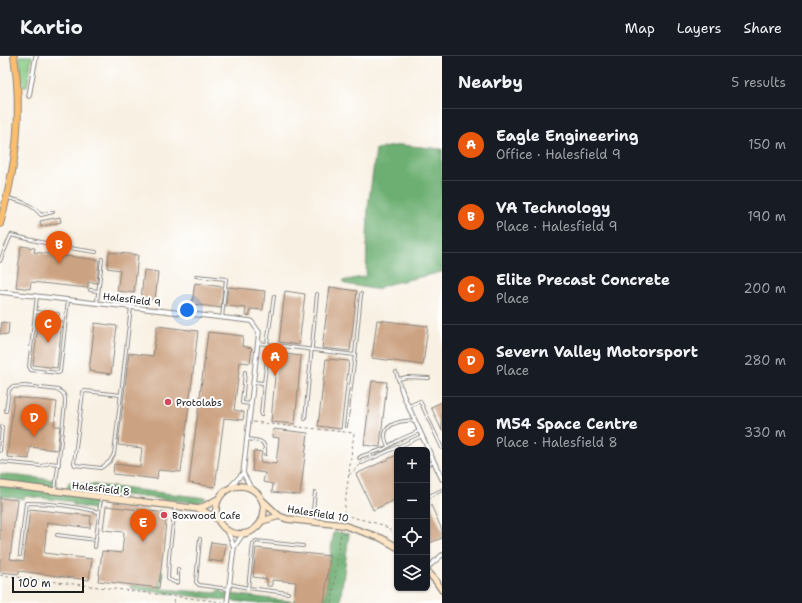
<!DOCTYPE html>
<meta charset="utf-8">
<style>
body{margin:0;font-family:"Shantell Sans",sans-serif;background:#242831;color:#f1f3f6}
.controls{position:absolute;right:12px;bottom:12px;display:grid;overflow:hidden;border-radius:6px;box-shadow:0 1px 3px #0004}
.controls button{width:36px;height:36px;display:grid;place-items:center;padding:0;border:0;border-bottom:1px solid #363941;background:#171b24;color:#f1f3f6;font:20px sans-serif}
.scale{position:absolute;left:12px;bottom:10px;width:72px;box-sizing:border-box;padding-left:4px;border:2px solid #1c1c1c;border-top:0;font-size:11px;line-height:14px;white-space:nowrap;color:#1c1c1c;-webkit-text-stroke:3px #fff;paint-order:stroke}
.you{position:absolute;left:187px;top:254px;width:14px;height:14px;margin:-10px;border:3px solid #fff;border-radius:50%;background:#1a73e8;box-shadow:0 0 0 6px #1a73e833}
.badge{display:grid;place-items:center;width:26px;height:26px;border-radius:50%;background:#ea580c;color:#fff;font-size:13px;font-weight:700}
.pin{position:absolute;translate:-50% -33px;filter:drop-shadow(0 1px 2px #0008)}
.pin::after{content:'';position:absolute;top:21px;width:14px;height:12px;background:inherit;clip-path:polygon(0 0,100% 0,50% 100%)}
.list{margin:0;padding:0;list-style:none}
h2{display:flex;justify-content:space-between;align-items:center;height:52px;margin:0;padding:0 16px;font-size:17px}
h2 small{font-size:13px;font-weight:400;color:#9ea1a6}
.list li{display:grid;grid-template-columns:26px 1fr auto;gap:12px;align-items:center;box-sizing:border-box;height:72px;padding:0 16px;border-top:1px solid #363941}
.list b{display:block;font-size:15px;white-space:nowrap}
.list p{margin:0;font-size:13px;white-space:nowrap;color:#9ea1a6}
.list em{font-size:13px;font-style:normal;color:#9ea1a6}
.icon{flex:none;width:22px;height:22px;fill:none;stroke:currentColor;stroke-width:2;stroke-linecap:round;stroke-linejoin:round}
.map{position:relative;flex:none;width:442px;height:547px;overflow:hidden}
header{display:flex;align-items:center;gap:24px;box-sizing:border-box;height:56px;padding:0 20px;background:#171b24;border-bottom:1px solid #363941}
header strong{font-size:19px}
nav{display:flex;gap:22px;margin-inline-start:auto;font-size:14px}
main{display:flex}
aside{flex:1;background:#171b24}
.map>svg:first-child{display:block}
</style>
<header>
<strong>Kartio</strong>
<nav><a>Map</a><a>Layers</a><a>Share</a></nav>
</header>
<main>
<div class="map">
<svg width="442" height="547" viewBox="0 0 442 547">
<rect width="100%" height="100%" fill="#fff"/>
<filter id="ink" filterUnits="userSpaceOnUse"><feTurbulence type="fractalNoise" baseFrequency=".025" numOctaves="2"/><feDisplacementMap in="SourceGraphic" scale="8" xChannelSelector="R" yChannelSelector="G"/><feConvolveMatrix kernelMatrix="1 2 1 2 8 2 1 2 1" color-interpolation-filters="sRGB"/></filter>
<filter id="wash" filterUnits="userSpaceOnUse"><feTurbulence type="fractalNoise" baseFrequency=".012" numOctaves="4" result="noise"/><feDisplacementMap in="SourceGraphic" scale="16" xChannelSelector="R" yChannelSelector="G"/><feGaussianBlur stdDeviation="0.9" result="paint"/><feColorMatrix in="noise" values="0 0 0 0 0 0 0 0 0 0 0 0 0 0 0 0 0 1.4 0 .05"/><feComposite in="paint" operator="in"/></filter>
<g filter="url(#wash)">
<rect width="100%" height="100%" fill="#f8f0e2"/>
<polygon fill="#87cb84" stroke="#527450" points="19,0 32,0 27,30 23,30"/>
<g fill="#6daf72" stroke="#446647">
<polygon points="401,89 442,93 442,216 385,229 378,233 374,233 345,228 343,225 366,220 368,151 376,93"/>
<polygon points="0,418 56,424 55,433 67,434 69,426 207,442 200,447 97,436 95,452 92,453 73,449 73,446 25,440 24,443 0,440"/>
<polygon points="334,476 349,478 340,547 324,547 330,500"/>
<polygon points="160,515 163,515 161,533 217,537 219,533 222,534 223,537 304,547 251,547 132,533 129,529 158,532"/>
</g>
<g id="blocks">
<g fill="#cca382">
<polygon points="60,161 61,166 41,171 40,165"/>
<polygon points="21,190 35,192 34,196 99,204 97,227 88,226 88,232 31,226 30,233 16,231"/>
<polygon points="109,196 138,199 134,237 117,235 120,214 107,212"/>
<polygon points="144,214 158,216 155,244 141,243"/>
<polygon points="195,227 223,231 221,252 192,248"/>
<polygon points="228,231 265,235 263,254 250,253 250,260 245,259 246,252 226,250"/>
<polygon points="330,231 357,235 350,295 322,292"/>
<polygon points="285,235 305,238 299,289 279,286"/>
<polygon points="39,262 62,265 57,312 33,309"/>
<polygon points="377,264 428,270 423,309 372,302"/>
<polygon points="2,266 9,267 8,279 0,278"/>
<polygon points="95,267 117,270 111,318 89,315"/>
<polygon points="157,270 198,275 181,416 158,414 157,423 113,418 114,408 140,411 142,392 118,389 129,297 153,300"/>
<polygon points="208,276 243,280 242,290 252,292 250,307 240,306 234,354 244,356 243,364 224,362 215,431 189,427"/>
<polygon points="277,297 301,300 295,368 271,366"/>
<polygon points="326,303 349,305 341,373 318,370"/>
<polygon points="372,325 387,326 380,391 364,389"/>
<polygon points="14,341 57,346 54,370 60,370 57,394 30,391 29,403 7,401"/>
<polygon points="442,346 442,375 431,351"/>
<polygon points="273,373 308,377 300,439 272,436 273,428 263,426 265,417 252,415 254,395 262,396 260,406 276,408 279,382 272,381"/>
<polygon points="397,399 397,443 373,454 356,418"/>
<polygon points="0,442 17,444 10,503 24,505 30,453 91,460 90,472 47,466 44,497 92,503 89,524 19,515 19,518 0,516"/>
<polygon points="431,449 442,474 442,482 427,488 427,451"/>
<polygon points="106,450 167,457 159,532 98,525 102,495 122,497 124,476 103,474"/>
<polygon points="211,486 226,488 223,506 208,504"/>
<polygon points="256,492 330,500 324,547 294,546 296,526 272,524 272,530 267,530 267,523 253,521"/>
</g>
</g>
</g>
<g filter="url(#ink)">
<use href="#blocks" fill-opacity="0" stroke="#8a867f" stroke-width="1"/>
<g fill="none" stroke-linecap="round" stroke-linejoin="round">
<g stroke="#8a867f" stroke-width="4">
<g id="lane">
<path d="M8,142C21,145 32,148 41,159L53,156"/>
<polyline points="0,205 11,179 62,191 96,196"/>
<polyline points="196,220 226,223 222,262"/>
<polyline points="90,234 98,235"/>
<polyline points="37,240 29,310 31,314 58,317 60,316 68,244"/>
<polyline points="97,247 102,203"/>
<polyline points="35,256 58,258"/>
<polyline points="258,287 355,299 361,238"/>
<polyline points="267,288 274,240"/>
<polyline points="245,316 242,347 251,348"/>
<polyline points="396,316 401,332"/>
<polyline points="398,323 407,321 429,322"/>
<polyline points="253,326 264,327 261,359"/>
<polyline points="264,327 267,304"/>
<polyline points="121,339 85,335 83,336 74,407 75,409 101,412 110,405 114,398 131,251"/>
<polyline points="409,350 420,345 442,392"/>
<path d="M6,355L9,334L12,331L25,330L58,334C65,337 65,340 65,347L59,403L55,434"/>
<polyline points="305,363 317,238"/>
<polyline points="346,370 355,299"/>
<path d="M247,383C259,385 266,383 265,398"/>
<path d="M388,390C377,369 399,364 415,365"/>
<polyline points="0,395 2,371"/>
<polyline points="359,402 362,400 384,393 397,385 419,375"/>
<polyline points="427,402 431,400"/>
<polyline points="0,406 42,410 49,407 59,408"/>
<polyline points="362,407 422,380"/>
<polyline points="427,409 434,406"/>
<polyline points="427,441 442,434"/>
<polyline points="175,451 169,501 168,523 176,527 178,526 178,513"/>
<polyline points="312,464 315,436"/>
<polyline points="57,479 96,484"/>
<polyline points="200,483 196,526 199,529 228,533"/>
<polyline points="95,491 101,441"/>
<path d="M20,499L26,447C51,447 75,450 99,456"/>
<polyline points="230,528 248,532 288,537"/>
<polyline points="248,532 253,488 256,485 303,490"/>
</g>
</g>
<g stroke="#8a867f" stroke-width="5.5">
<g id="street">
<polyline points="29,40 36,0"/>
<polyline points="0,236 251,265 259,276 243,417 231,430"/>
<polyline points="401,332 404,341 442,423"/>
<polyline points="243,417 251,432"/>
<polyline points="228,476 234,491"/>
<polyline points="427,512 442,499"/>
<polyline points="227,547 234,491 243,478"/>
</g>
</g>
<g stroke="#8a867f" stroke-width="8">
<g id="secondary">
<polyline points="0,428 199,453 217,462"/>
<circle cx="240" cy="454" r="24"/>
<polyline points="263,445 279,460 287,463 343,469 381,482 397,491"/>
<polyline points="199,453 218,443"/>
<polyline points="262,465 279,460"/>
<polyline points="427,515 436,525 442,534"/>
</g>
</g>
<g stroke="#8a867f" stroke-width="8">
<path id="primary" d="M0,168C16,109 23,60 14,0"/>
</g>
<g stroke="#8a867f" stroke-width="1" stroke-dasharray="3 3" stroke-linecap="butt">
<polyline points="253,366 354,377 343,464"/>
<polyline points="349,419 360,409"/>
<polyline points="344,459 383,469 397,479"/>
<polyline points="427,500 431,503"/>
<polyline points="0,519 222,546"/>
<polyline points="174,547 175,541"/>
<polyline points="332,547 341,474"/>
</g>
<use href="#lane" stroke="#fff" stroke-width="2"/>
<use href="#street" stroke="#fff" stroke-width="3.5"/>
<use href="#secondary" stroke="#fde5c5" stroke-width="5.5"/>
<use href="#primary" stroke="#fbbd6e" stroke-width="6"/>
</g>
</g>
<g fill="#d1495b" stroke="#fff" stroke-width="1.5">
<circle cx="168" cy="346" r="4"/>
<circle cx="164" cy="459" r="4"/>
</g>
<g text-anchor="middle" stroke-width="4" stroke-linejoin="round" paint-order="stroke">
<g font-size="10" fill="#1c1c1c" stroke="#fff">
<text transform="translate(132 243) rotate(7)" y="4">Halesfield 9</text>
<text transform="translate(101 432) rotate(7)" y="4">Halesfield 8</text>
<text transform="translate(318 457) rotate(9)" y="4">Halesfield 10</text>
</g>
<g font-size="10" fill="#1c1c1c" stroke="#fff" text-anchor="start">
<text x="176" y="350">Protolabs</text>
<text x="172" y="463">Boxwood Cafe</text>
</g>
</g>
</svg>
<div class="controls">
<button>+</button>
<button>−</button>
<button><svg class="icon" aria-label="locate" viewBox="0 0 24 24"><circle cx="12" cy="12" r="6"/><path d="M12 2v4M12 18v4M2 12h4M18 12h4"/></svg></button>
<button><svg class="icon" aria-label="layers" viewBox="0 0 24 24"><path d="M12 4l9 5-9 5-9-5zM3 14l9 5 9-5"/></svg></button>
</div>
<div class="scale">100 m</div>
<div class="you"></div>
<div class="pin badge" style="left:275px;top:320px">A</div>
<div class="pin badge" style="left:59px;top:208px">B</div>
<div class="pin badge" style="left:48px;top:287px">C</div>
<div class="pin badge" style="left:34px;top:381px">D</div>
<div class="pin badge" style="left:143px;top:486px">E</div>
</div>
<aside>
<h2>Nearby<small>5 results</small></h2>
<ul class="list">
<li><span class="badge">A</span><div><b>Eagle Engineering</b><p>Office · Halesfield 9</p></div><em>150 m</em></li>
<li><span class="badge">B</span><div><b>VA Technology</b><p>Place · Halesfield 9</p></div><em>190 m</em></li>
<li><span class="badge">C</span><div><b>Elite Precast Concrete</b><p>Place</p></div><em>200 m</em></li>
<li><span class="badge">D</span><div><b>Severn Valley Motorsport</b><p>Place</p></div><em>280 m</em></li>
<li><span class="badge">E</span><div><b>M54 Space Centre</b><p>Place · Halesfield 8</p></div><em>330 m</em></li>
</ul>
</aside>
</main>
